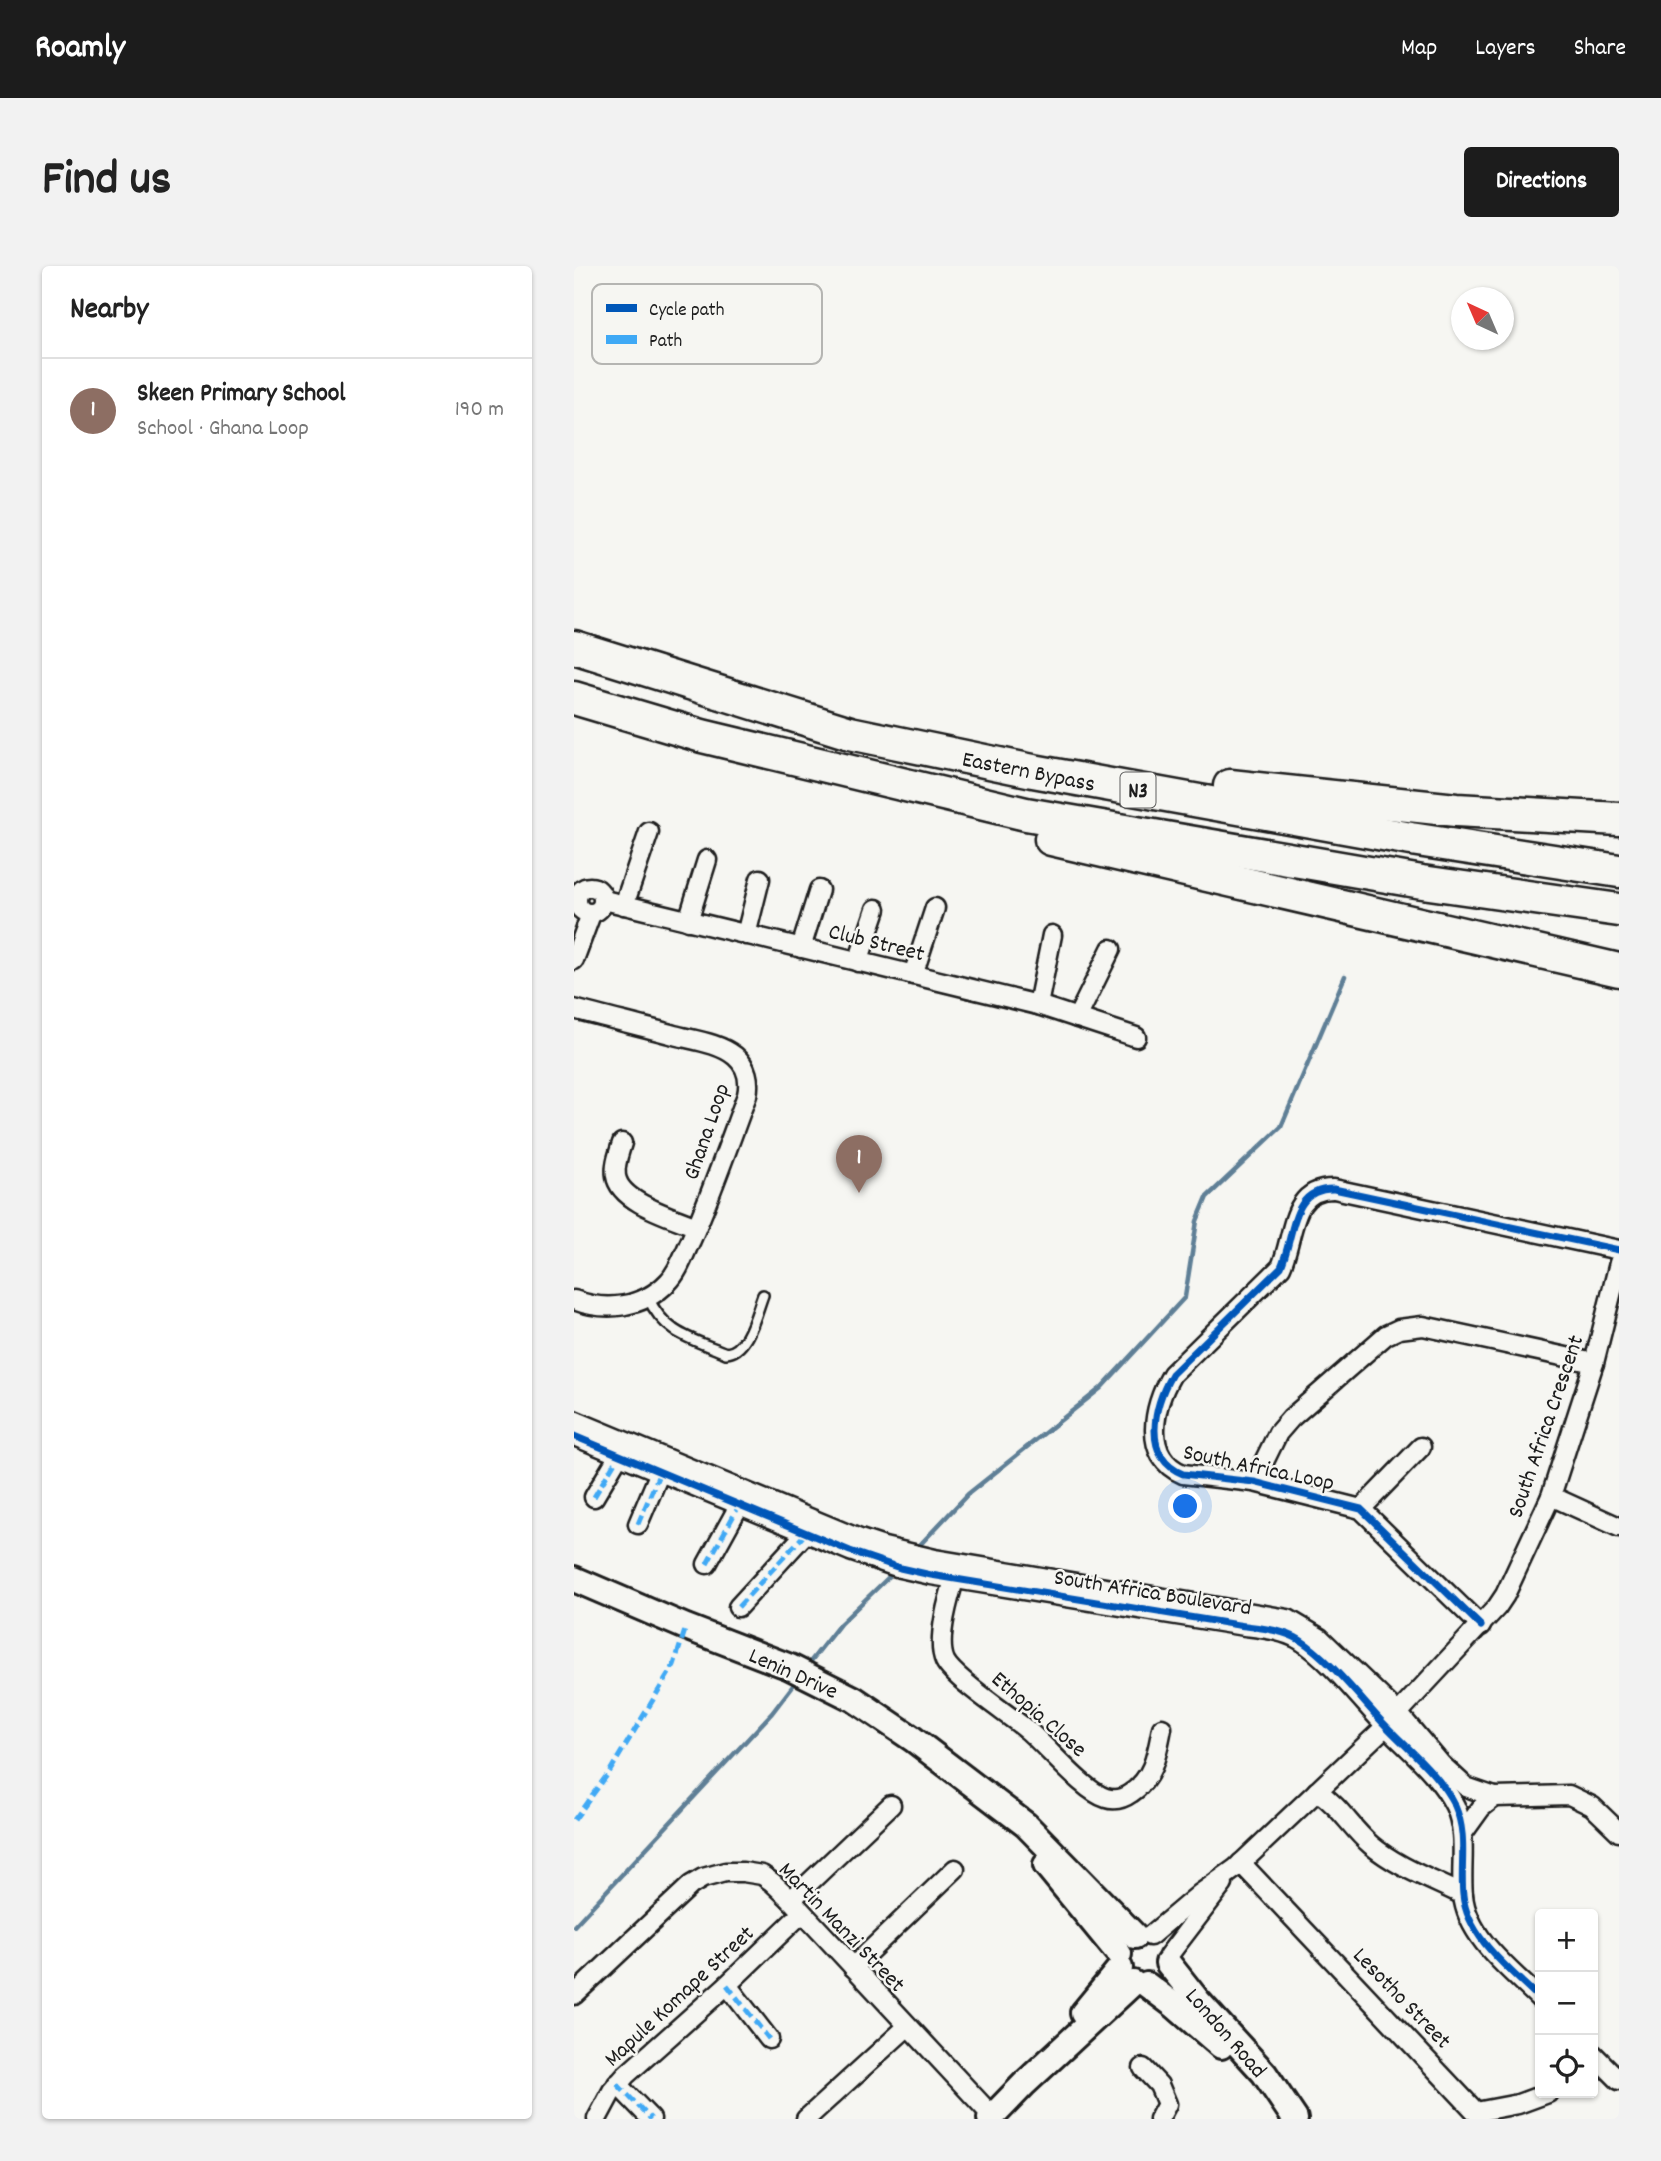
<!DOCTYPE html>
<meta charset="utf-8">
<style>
body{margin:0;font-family:Dekko,sans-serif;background:#f2f2f2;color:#222}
.controls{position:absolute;right:21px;bottom:21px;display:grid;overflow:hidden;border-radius:7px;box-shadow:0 2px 5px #0004}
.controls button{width:63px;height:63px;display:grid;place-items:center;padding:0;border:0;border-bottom:2px solid #e0e0e0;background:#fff;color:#222;font:35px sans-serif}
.compass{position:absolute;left:877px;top:21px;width:63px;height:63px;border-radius:50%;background:#fff;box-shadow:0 2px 5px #0004;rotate:316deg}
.you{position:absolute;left:612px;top:1241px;width:24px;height:24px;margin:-18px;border:5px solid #fff;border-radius:50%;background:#1a73e8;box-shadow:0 0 0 10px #1a73e833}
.badge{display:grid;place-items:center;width:46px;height:46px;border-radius:50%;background:#1c1c1c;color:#fff;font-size:23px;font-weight:700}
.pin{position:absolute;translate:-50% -58px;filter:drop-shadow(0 2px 4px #0008)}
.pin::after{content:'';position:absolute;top:37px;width:24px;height:21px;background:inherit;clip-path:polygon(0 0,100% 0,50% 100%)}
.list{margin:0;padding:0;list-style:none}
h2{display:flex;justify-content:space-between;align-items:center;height:91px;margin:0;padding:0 28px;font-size:30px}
h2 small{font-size:23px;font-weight:400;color:#767676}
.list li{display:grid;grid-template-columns:46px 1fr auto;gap:21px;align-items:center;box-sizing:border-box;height:105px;padding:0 28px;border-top:2px solid #e0e0e0}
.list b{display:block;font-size:26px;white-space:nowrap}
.list p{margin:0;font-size:23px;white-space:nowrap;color:#767676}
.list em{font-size:23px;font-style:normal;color:#767676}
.icon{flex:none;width:38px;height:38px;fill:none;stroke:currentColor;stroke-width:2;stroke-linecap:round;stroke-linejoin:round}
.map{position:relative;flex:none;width:1045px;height:1853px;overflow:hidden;border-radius:7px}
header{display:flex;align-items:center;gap:42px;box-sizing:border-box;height:98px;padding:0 35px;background:#1c1c1c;color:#fff}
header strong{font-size:33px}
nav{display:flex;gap:38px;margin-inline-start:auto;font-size:24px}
.intro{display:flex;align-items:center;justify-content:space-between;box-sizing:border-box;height:168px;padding:0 42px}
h1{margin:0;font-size:49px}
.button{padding:18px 32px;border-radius:7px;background:#1c1c1c;color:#fff;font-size:24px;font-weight:700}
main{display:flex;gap:42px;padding:0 42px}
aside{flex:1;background:#fff;border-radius:7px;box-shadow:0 2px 5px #0004}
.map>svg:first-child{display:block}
</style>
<header>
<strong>Roamly</strong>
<nav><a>Map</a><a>Layers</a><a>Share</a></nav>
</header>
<div class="intro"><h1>Find us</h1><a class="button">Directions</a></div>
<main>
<aside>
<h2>Nearby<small></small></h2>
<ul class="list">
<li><span class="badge" style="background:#8d6e63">1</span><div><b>Skeen Primary School</b><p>School · Ghana Loop</p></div><em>190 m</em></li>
</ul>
</aside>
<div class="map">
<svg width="1045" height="1853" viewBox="0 0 1045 1853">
<rect width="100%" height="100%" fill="#f6f6f2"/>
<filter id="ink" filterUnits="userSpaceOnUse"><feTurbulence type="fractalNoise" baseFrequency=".0143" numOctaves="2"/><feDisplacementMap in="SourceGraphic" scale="14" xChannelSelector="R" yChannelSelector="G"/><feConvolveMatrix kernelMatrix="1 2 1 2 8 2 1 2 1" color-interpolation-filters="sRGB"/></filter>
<g filter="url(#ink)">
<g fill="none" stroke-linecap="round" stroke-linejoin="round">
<g stroke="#5e7f96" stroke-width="4.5">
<polyline points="342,1283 394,1228 527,1122 611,1031 623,955 633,931 707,861 771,710"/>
<polyline points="233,1400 266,1358 322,1304"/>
<polyline points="0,1660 198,1447 224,1413"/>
</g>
<g stroke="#1c1c1c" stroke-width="14">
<path id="lane" d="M74,1031C90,1068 118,1073 152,1087C174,1086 182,1047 189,1029"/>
</g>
<g stroke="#1c1c1c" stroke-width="23">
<g id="street">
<circle cx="16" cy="634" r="13"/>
<polyline points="30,634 464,739 562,771"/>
<polyline points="50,639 75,566"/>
<polyline points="114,655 133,594"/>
<polyline points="172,669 186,613"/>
<polyline points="227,682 245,624"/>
<polyline points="0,694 17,648"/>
<polyline points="284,696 302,643"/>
<polyline points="339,709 361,642"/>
<polyline points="464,739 478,669"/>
<path d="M0,743C33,752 67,760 100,769C119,774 145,777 161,790C173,800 176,815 173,829C155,877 138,927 117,974C110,988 105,1005 94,1016C69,1042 32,1046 0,1034"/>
<polyline points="503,752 537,683"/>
<path d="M48,877C45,887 40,899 42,910C46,937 100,951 122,961"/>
<polyline points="0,1154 286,1273 310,1281 361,1293 714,1353 746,1372 824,1447 867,1498 892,1521 921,1531 995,1529 1018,1540 1045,1566"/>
<path d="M0,1170L276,1285L326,1302L357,1309L664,1359C684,1362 708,1363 726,1374C755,1392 788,1435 812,1460C837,1486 865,1508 881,1540C894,1569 886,1598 889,1629C893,1672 938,1705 966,1733"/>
<polyline points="680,1216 704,1167 717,1152 812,1069 825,1063 849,1060 1020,1097"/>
<polyline points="977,1230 1045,1261"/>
<polyline points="20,1231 45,1189"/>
<polyline points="787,1243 847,1181"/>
<polyline points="64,1258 86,1206"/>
<polyline points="133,1298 166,1238"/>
<path d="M384,1301C377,1324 361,1373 371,1395C380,1413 434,1448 452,1463C473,1480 509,1525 532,1532C541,1535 550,1532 557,1527C580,1512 583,1487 588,1462"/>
<polyline points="164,1341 232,1267"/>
<path d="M907,1360L787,1243L680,1216L609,1208C567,1191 580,1139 598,1108L707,1001C721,969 716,922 760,923L1045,984"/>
<path d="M743,1525C768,1542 776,1561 797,1579C823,1601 859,1614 889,1629"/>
<polyline points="889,1567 907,1542 921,1531"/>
<polyline points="667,1597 902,1846"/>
<polyline points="217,1634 317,1539"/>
<polyline points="576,1670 627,1627 662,1602 812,1460 923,1341 931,1329 977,1230 1020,1097 1045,997"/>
<polyline points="594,1690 649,1618"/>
<polyline points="279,1701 381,1603"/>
<polyline points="153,1719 195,1773"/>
<polyline points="0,1729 117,1619 129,1612 151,1606 169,1606 188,1609 198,1616 217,1634 421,1853"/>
<polyline points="1019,1788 1045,1814"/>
<polyline points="569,1802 585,1819 593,1838 585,1853"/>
<polyline points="43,1818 77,1853"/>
<polyline points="902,1846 944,1838 974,1827"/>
<polyline points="23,1853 38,1825 52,1809 153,1719 228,1647"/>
<polyline points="232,1853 333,1761"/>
</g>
</g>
<g stroke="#1c1c1c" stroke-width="30">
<g id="secondary">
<polyline points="0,1313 112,1361 216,1401 280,1433 339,1473 452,1559 561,1670"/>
<polyline points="472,1599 545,1688"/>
<polyline points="594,1697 624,1735 690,1807 721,1853"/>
<polyline points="573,1719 601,1740 647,1780"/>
<polyline points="509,1747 546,1702"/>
<polyline points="416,1853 450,1818 559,1717"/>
</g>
</g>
<g stroke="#1c1c1c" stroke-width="37">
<g id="highway">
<polyline points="0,381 276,467 459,505 837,573 1045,605"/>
<polyline points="0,432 128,470 452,548 848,616 1045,644"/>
<polyline points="656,520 882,544 1045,553"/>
<polyline points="477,573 1045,704"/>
</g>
</g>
<use href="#lane" stroke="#f6f6f2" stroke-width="9"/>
<use href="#street" stroke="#f6f6f2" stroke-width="18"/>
<use href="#secondary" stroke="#f6f6f2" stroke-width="24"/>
<use href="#highway" stroke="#f6f6f2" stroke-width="32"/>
<g stroke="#3fa9f5" stroke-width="5" stroke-dasharray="10 5" stroke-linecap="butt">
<polyline points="20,1231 45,1189"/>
<polyline points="64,1258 86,1206"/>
<polyline points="133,1298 166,1238"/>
<polyline points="164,1341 232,1267"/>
<polyline points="0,1554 36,1505 100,1399 112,1361"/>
<polyline points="153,1719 195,1773"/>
<polyline points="43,1818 77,1853"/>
</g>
<g stroke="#f6f6f2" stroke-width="11">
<g id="cycleway">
<path d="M0,1170L276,1285L326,1302L357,1309L664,1359C684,1362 708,1363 726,1374C755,1392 788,1435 812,1460C837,1486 865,1508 881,1540C894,1569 886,1598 889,1629C893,1672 938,1705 966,1733"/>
<path d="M907,1360L787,1243L680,1216L609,1208C567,1191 580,1139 598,1108L707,1001C721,969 716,922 760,923L1045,984"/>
</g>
</g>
<use href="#cycleway" stroke="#0057b8" stroke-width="7"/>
</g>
</g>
<g text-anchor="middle" stroke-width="5" stroke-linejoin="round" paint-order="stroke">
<rect fill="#f6f6f2" stroke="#5d5d5c" stroke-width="2" x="546.5" y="506.5" width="35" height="35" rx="5"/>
<g font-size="21" font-weight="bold" fill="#1c1c1c">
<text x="564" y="531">N3</text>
</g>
<g font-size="23" fill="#1c1c1c" stroke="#f6f6f2">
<text transform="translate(455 504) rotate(11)" y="8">Eastern Bypass</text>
<text transform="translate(303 675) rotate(14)" y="8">Club Street</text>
<text transform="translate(131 865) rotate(-71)" y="8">Ghana Loop</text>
<text transform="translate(970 1160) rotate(-71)" y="8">South Africa Crescent</text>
<text transform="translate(685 1200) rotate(12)" y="8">South Africa Loop</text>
<text transform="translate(579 1325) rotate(9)" y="8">South Africa Boulevard</text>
<text transform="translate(220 1406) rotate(24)" y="8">Lenin Drive</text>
<text transform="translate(466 1447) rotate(41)" y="8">Ethopia Close</text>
<text transform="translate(269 1660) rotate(46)" y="8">Martin Manzi Street</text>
<text transform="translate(104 1729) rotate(-43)" y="8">Mapule Komape Street</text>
<text transform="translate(829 1731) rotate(46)" y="8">Lesotho Street</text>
<text transform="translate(653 1766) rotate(49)" y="8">London Road</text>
</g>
</g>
<rect x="18" y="18" width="230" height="80" rx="10" fill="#f6f6f2" stroke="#b5b5b2" stroke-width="2"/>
<rect x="32" y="38" width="31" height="8" fill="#0057b8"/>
<rect x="32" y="69" width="31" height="9" fill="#3fa9f5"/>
<g font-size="19" fill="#1c1c1c">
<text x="75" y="49">Cycle path</text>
<text x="75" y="80">Path</text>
</g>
</svg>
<div class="controls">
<button>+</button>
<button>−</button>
<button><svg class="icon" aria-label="locate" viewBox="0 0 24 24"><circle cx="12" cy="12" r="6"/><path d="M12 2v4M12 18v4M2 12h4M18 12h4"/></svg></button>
</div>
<svg class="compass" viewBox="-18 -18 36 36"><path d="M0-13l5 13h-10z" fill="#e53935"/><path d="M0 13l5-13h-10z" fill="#767676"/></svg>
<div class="you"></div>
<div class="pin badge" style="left:285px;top:927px;background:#8d6e63">1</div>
</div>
</main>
